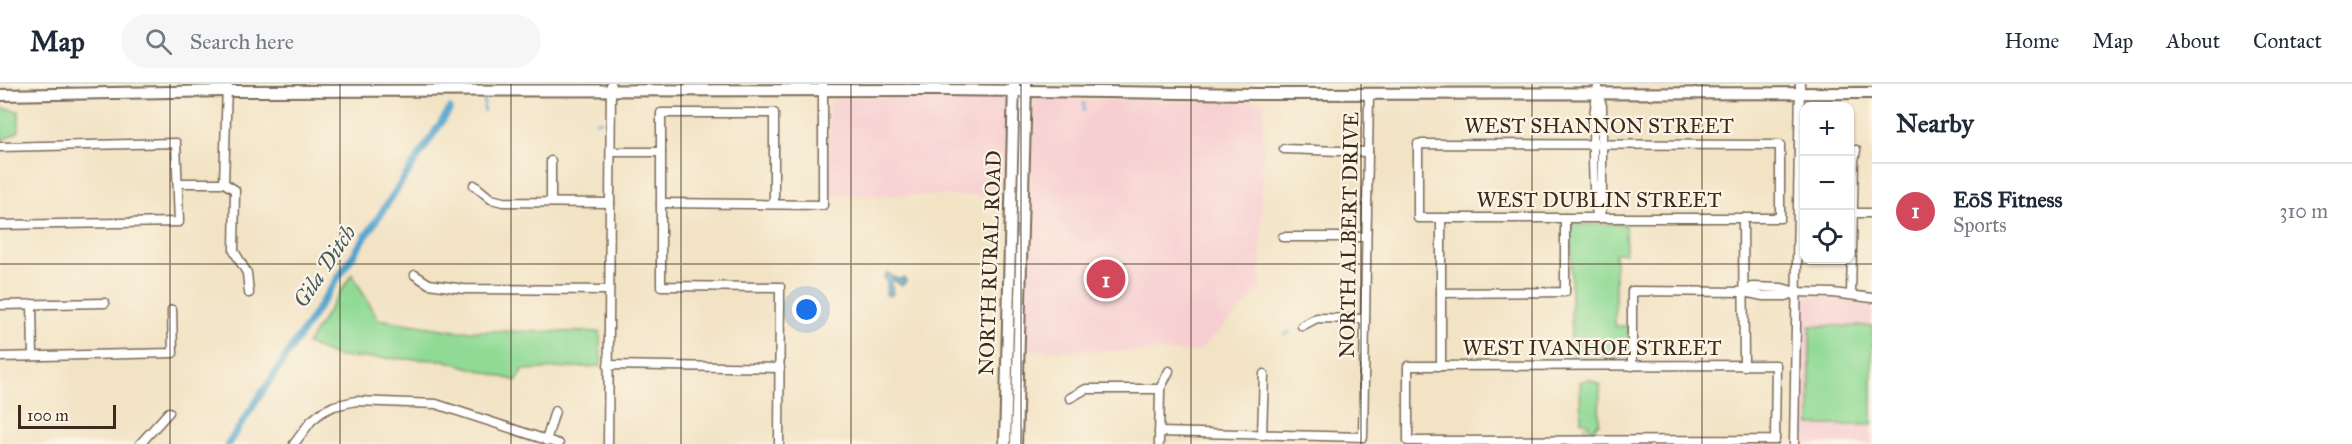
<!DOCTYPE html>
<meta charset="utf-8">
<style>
body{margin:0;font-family:"IM FELL Great Primer",serif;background:#f6f6f7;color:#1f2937}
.controls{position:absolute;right:18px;top:18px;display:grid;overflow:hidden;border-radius:12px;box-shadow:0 2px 4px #0004}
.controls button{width:54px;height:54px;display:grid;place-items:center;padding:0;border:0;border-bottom:2px solid #e0e1e3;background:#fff;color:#1f2937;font:30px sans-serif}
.scale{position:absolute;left:18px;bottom:15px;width:98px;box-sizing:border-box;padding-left:6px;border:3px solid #3b2a1e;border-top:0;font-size:16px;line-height:21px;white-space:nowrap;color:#3b2a1e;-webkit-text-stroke:4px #fcf5e5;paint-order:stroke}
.you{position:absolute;left:807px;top:226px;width:21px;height:21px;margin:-15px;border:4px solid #fff;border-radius:50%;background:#1a73e8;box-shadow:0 0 0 9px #1a73e833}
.badge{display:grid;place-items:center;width:39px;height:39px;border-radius:50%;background:#d1495b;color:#fff;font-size:20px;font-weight:700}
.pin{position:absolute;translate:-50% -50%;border:3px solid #fff;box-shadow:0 2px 6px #0006}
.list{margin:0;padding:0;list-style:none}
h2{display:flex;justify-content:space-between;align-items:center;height:78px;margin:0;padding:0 24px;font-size:26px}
h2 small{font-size:20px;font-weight:400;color:#747a83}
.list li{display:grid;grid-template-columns:39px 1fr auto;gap:18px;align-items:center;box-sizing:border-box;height:96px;padding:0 24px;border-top:2px solid #e0e1e3}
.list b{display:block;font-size:22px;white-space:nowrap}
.list p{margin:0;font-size:20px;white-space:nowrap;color:#747a83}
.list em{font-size:20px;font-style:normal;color:#747a83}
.icon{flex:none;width:33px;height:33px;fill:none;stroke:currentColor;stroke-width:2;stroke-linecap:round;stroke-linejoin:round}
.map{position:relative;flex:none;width:1872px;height:360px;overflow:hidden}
header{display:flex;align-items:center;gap:36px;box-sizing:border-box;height:84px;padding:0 30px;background:#fff;border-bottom:2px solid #e0e1e3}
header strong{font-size:28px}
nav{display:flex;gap:33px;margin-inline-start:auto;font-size:21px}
.search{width:420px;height:54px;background:#f6f6f7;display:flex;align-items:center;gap:15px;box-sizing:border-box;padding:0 21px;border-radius:33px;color:#747a83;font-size:22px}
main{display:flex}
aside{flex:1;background:#fff}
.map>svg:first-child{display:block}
</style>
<header>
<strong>Map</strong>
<div class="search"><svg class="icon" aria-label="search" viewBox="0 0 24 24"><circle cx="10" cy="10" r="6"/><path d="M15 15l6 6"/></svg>Search here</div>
<nav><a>Home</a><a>Map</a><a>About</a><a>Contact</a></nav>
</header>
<main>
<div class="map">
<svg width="1872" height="360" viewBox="0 0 1872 360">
<rect width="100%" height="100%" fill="#fcf5e5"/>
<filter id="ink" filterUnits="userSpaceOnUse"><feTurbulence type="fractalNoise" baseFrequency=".0167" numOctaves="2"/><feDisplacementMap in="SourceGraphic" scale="12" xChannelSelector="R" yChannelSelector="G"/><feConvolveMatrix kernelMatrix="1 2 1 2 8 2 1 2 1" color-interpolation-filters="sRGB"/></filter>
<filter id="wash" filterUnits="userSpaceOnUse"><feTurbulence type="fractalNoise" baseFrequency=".008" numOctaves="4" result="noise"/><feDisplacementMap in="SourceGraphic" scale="24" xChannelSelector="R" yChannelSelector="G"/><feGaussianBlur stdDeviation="1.35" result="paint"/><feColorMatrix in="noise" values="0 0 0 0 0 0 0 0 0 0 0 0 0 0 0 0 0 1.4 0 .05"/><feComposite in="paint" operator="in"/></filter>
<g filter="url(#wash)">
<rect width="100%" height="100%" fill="#f2e3c5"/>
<g fill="#f7cfd1">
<polygon points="1001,12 1006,14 1010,20 1005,64 1003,112 828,111 829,20 833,14"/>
<polygon points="1041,12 1082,16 1147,15 1206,19 1264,16 1260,207 1198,268 1023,266 1028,179 1025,159 1030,128 1033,20 1036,14"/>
<polygon points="1809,213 1837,213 1872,219 1872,360 1802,360 1802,218 1804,214"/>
</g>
<g fill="#90da95" stroke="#66825a" stroke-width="1.5">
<polygon points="0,24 19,27 19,47 1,57"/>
<polygon points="1625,140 1626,169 1615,169 1615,242 1628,242 1628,274 1571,274 1571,141"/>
<polygon points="352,190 378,235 455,247 600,248 601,282 522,286 517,297 443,276 338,273 307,260"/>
<rect x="1810" y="242" width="62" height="99"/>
<polygon points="1588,295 1600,301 1599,338 1593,346 1589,344 1588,339 1581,337 1580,298"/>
</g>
<polygon fill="#51a4cc" stroke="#466775" stroke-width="1.5" points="887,189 897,195 904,194 906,197 902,202 895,197 891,198 893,210 891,212 886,211 887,200 884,193"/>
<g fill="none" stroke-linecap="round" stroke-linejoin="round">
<g stroke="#51a4cc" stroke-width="2">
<polyline points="484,27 484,17"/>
<polyline points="1084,27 1084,19"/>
<polyline points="595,37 602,37"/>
<polyline points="992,145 1000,145"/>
<polyline points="1284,251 1290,248"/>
<polyline points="1584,353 1585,342"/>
</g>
<polyline stroke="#51a4cc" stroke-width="7" points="228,360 450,25"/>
</g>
</g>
<g filter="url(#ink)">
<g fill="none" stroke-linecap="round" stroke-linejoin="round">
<g stroke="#7b6b58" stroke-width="11">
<g id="minor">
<path d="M1598,0C1598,9 1596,15 1595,24C1592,45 1592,115 1598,134"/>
<polyline points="1598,10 1602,22 1602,124 1598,134"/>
<polygon points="1418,60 1780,61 1780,134 1418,134"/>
<polyline points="0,63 176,59 179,138 0,141"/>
<polyline points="1284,65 1368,68"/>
<polyline points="611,68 661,68"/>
<polyline points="551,77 551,118"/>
<polyline points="178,99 224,99"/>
<polyline points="224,99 235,106 234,167 247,189 249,209"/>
<polyline points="224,99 227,0"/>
<polyline points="474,101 491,115 503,118 610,119"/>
<polyline points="661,119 823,121 823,0"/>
<polyline points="774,120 774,29 661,29 661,202 780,203 779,360"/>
<polyline points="1853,129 1872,129"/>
<polyline points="1743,134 1744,282"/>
<polyline points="1283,153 1366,153"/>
<polyline points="415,191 429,200 464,205 608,206"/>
<polyline points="1744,208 1752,203 1782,204 1796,208 1833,209 1872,214"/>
<polyline points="1441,209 1565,208 1565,134"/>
<polyline points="1851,210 1854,77 1856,66"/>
<polyline points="32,220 33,272"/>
<polyline points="0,221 105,219"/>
<polyline points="1302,242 1317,234 1365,235"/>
<polyline points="0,273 173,269 172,226"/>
<polyline points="608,281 780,284"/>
<polygon points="1776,281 1775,356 1408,357 1408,282"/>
<polyline points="1441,282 1441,134"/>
<polyline points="1632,282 1632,207 1744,208 1763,212 1786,212 1796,208"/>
<polyline points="1070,314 1086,305 1160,305"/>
<polyline points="1159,348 1363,353 1369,10"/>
<polyline points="1262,351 1264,290"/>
<polyline points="546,357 555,327"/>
<polyline points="140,360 169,328"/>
<polyline points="294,360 311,337 322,328 334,322 356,317 436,320 559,360"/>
<polyline points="608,360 611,0"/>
<polyline points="1159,360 1160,305 1169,287"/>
<polyline points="1794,360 1800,0"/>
</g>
</g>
<g stroke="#7b6b58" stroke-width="14">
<g id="major">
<polyline points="0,11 227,7 940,6 1258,10 1872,9"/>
<polyline points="1005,360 1014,0"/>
<polyline points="1016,360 1026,0"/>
</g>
</g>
<use href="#minor" stroke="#fff" stroke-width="8"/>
<use href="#major" stroke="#fff" stroke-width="10"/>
</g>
</g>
<path fill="none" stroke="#3b2a1e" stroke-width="1.5" stroke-opacity="0.55" d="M170,0V360M340,0V360M511,0V360M681,0V360M851,0V360M1021,0V360M1191,0V360M1361,0V360M1532,0V360M1702,0V360M0,180H1872"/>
<g text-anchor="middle" stroke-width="4.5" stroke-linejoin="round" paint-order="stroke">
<g font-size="21" fill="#3b2a1e" stroke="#fcf5e5">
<text x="1599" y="49">WEST SHANNON STREET</text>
<text x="1599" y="123">WEST DUBLIN STREET</text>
<text transform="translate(1349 151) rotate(-89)" y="7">NORTH ALBERT DRIVE</text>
<text transform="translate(990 179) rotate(-88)" y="7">NORTH RURAL ROAD</text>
<text x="1592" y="271">WEST IVANHOE STREET</text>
</g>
<g font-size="22" font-style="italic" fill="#445b64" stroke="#fcf5e5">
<text transform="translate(324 182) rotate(-56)" y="8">Gila Ditch</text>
</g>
</g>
</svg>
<div class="controls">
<button>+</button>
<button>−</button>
<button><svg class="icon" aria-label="locate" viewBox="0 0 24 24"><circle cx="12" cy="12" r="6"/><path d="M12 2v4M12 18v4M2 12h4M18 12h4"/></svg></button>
</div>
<div class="scale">100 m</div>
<div class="you"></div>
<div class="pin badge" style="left:1106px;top:195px">1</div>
</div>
<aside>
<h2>Nearby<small></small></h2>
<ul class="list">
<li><span class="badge">1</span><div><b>EōS Fitness</b><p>Sports</p></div><em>310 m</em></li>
</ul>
</aside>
</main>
